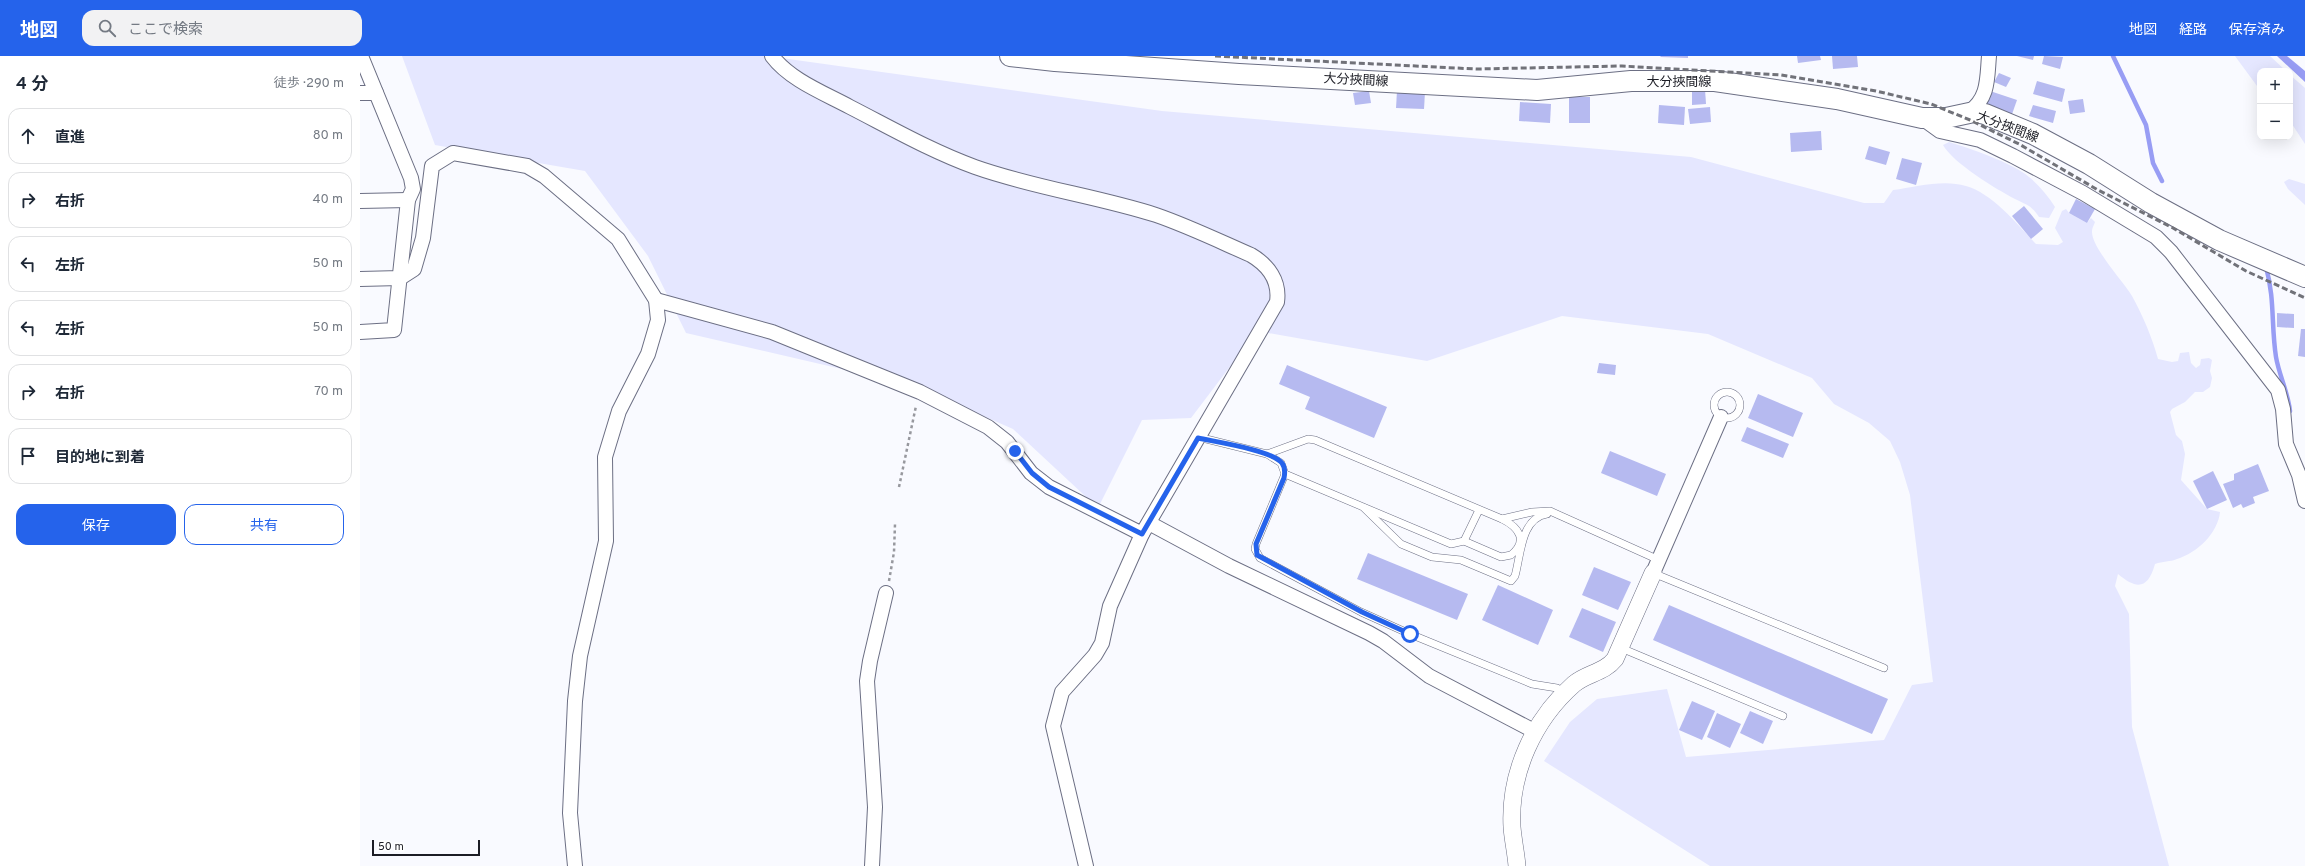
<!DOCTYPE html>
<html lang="ja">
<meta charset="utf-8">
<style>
body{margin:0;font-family:Overpass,"Noto Sans JP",sans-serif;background:#f2f2f3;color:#1f2937}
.controls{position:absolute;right:12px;top:12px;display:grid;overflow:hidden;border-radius:8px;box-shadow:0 4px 16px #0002}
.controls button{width:36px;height:36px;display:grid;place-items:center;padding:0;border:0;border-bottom:1px solid #e0e1e3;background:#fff;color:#1f2937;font:20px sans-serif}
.scale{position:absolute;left:12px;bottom:10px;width:108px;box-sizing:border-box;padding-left:4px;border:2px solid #1c1d25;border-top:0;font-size:11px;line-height:14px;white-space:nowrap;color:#1c1d25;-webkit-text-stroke:3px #fff;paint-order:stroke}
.stop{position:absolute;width:12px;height:12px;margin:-9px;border:3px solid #2563eb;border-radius:50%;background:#fff}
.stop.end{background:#2563eb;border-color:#fff;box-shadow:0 1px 4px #0008}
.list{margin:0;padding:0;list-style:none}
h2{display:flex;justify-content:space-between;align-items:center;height:52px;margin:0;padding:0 16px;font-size:17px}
h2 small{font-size:13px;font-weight:400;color:#747a83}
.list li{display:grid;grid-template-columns:26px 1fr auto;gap:12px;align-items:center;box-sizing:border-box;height:56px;margin:0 8px 8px;padding:0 8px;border:1px solid #e0e1e3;border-radius:12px}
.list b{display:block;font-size:15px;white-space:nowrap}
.list em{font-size:13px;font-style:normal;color:#747a83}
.actions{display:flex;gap:8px;padding:12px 16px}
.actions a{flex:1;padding:9px 0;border:1px solid #2563eb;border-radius:12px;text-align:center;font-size:14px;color:#2563eb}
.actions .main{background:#2563eb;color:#fff}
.icon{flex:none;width:22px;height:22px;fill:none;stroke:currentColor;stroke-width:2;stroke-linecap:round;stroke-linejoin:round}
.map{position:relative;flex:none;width:1945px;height:810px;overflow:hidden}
header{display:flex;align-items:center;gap:24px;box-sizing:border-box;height:56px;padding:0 20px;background:#2563eb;color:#fff}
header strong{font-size:19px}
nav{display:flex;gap:22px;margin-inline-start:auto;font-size:14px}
.search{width:280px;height:36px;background:#f2f2f3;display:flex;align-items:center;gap:10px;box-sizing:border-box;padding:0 14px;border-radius:12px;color:#747a83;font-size:15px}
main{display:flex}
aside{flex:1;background:#fff}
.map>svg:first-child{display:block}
</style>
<header>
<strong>地図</strong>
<div class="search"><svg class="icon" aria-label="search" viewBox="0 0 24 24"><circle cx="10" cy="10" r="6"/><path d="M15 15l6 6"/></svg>ここで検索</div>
<nav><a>地図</a><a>経路</a><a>保存済み</a></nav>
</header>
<main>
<aside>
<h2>4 分<small>徒歩 · 290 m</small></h2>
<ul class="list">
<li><svg class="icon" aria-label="ahead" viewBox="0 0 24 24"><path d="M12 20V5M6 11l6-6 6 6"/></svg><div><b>直進</b></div><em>80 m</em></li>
<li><svg class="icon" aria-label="right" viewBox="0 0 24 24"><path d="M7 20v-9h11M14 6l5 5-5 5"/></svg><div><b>右折</b></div><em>40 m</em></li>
<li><svg class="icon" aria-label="left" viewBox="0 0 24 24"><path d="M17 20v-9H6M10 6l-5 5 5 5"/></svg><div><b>左折</b></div><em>50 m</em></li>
<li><svg class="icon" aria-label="left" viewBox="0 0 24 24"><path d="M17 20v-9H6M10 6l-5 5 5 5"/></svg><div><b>左折</b></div><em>50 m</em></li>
<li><svg class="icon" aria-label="right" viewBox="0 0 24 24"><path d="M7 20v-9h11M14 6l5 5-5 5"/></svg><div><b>右折</b></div><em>70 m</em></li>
<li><svg class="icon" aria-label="arrive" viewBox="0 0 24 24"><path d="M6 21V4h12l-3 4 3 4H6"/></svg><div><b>目的地に到着</b></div></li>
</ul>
<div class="actions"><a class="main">保存</a><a>共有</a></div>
</aside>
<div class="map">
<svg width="1945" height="810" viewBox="0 0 1945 810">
<rect width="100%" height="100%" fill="#f9faff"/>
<g fill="#e5e7ff">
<path d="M42,0H407L802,55L1331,101L1504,147H1524L1533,134C1556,131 1583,123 1606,130C1632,137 1658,169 1676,188L1698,189L1703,186L1695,172L1702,155L1706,153L1709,157L1727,167L1731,162L1735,166C1734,169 1732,172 1732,175C1731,191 1763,225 1772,240C1783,260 1792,281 1798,303L1812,306L1818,305L1820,297L1829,296L1831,307L1836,312L1840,309L1841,303L1849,302L1852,304L1850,315L1852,322L1850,331L1843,336H1835L1825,346L1812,353L1810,356L1816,379L1822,385L1825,398L1821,424L1847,453L1860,456C1858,477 1837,497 1817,503C1810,506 1803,505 1795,508C1788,533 1777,534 1758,518L1755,530L1769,558L1772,671L1809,810H1350L1184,705L1210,666L1237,643L1307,633L1326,701L1524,684L1552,629L1573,626L1550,439L1540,406L1530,385L1509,367L1474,348L1452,322L1348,278L1202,260L1067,305L897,275L831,362L782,364L738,452L653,373L555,330L326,277L288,200L225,115L75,89Z"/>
<polygon points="1875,0 1910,0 1926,15 1900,15 1900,34"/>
<polygon points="1930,19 1945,32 1945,88 1930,65"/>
<path d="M1589,86C1609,92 1653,107 1669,121C1679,129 1688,140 1695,151L1689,162L1679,161C1671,149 1667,149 1655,143C1636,133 1593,107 1583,89Z"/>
<polygon points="1929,123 1945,128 1945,149 1928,133 1924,126"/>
</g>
<polygon fill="#989df4" points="1917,0 1927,0 1945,15 1945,26"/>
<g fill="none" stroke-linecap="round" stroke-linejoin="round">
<g stroke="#989df4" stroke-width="4.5">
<polyline points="1753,0 1786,69 1793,107 1802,125"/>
<path d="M1906,211C1915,243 1911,269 1916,301C1919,319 1928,336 1930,355"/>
</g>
</g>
<g fill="#b6baf0">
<polygon points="1301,0 1328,0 1328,2 1300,1"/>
<polygon points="1437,0 1460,0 1461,4 1438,7"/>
<polygon points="1472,0 1497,0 1498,11 1473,13"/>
<polygon points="1657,0 1674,0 1673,4"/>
<polygon points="1684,0 1703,1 1700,13 1682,8"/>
<polygon points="1639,17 1651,22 1646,31 1634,26"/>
<polygon points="1677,25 1705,33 1702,46 1673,38"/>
<polygon points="1332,33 1345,33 1346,48 1332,49"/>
<polygon points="1009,35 1011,47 995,49 993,37"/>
<polygon points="1037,35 1065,36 1064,53 1036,52"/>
<polygon points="1630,35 1657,44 1651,61 1624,52"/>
<rect x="1209" y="41" width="21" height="26"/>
<polygon points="1723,43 1725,56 1710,58 1708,45"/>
<polygon points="1160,46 1191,48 1190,67 1159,65"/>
<polygon points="1299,49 1325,51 1324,69 1298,67"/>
<polygon points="1673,49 1696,55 1693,67 1669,60"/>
<polygon points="1350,51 1351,66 1330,68 1328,53"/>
<polygon points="1461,75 1462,94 1431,96 1430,77"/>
<polygon points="1509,90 1530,96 1526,109 1505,103"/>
<polygon points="1542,102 1562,107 1556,129 1536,123"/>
<polygon points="1716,143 1735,153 1727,167 1709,157"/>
<polygon points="1664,150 1683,173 1671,183 1652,160"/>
<polygon points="1917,257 1934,258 1934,272 1917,271"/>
<polygon points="1941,273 1945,273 1945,301 1938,300"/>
<polygon points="1239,307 1256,309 1255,319 1237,317"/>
<polygon points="927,309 1027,351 1014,382 945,353 950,341 919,328"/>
<polygon points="1398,338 1443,357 1433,381 1388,362"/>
<polygon points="1387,371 1429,388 1423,402 1381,385"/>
<polygon points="1250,395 1306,418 1297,440 1241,417"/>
<polygon points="1898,408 1909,435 1893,441 1895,447 1883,452 1881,448 1873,452 1863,428 1874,424 1874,418"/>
<polygon points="1853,415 1867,444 1847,453 1833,425"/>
<polygon points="1008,497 1108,538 1097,564 997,523"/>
<polygon points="1234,511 1271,526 1258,554 1222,539"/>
<polygon points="1138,529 1193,554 1178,589 1122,564"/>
<polygon points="1309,549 1528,643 1512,678 1293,584"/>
<polygon points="1222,552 1256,566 1243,596 1209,581"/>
<polygon points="1332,645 1355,655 1342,684 1319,674"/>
<polygon points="1390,655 1413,665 1403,688 1380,677"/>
<polygon points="1357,657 1381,668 1370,692 1347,681"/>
</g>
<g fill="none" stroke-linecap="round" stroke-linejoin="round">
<g stroke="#6c6f84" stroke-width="8">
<g id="service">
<circle cx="1367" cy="349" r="13"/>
<polyline points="838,381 907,398 948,383 955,384 1142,463 1172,456 1190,455 1299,504"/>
<polyline points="907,398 921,407 925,418 896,488 895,493 900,502 1001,556 1050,578 1172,628 1197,632 1205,637"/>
<polyline points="925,418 1091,488 1104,485 1119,454"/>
<path d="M1004,452L1041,488L1072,501L1101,504L1151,525L1155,520C1161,498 1161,462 1187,458"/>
<path d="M1104,485L1141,501L1151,499C1169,484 1158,471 1142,463"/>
<polyline points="1293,517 1524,612"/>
<polyline points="1261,592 1423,660"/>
</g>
</g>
<g stroke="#6c6f84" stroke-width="16">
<g id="minor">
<polyline points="0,37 16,37"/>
<path d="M1609,56C1629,42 1627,22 1629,0"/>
<polyline points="1562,62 1580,75 1620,84 1653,100 1723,137 1796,181 1811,196 1918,334 1923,353 1926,388 1939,419 1945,445"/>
<polyline points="0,145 48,144"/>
<polyline points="0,223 40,222 54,213 63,182 72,110 93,97 167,110 184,120 258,183 296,244 298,264 288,298 259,355 245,401 246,485 220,600 215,645 210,757 215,810"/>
<path d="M296,244L412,276L560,336L628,371L647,386L671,417L689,431L782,478L917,246C920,225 908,209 891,199C859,185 828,170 796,159C737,140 674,132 615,111C571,95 531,72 490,51C464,37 430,24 412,0"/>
<polyline points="0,276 34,274 48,144 53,133 51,122 1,0"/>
<polyline points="789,467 869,510 1009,577 1023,585 1069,620 1174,675"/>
<polyline points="1293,517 1361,361"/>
<polyline points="512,810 515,751 507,625 510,605 526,537"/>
<polyline points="726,810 693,670 702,636 735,599 742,587 750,550 782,478"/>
</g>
</g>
<g stroke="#6c6f84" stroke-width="18">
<path id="tertiary" d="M1157,810C1156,797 1153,784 1152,771C1149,717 1174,663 1214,628C1227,617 1244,617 1255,603L1293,517"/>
</g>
<g stroke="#6c6f84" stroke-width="22">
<polyline id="secondary" points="650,0 695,5 879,18 1177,34 1271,25 1355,25 1477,43 1562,62 1586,62 1614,56 1625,58 1673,78 1729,108 1791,147 1859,184 1945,221"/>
</g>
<g stroke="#97989e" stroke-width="2.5" stroke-dasharray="3 3" stroke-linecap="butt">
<polyline points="539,431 556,350"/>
<polyline points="529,525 534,496 535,468"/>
</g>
<use href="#service" stroke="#fff" stroke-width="7"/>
<use href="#minor" stroke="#fff" stroke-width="14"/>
<use href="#tertiary" stroke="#fff" stroke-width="17"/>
<use href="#secondary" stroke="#fff" stroke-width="20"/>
<polyline stroke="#717279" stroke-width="3" stroke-dasharray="6 3" stroke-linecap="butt" points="855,0 1116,13 1262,10 1421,19 1516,35 1571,48 1610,64 1659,88 1738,134 1813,172 1886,215 1945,242"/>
</g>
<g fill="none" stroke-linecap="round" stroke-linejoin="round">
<path stroke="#2563eb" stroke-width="5" d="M655,395L672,417L689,431L782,478L838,382C856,386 911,394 922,407C925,411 925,417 924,422L896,488L897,499L1002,556L1050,578"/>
</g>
<g text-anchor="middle" stroke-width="3" stroke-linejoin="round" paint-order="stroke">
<g font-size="13" fill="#1c1d25" stroke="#fff">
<text transform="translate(996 23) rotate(3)" y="5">大分挾間線</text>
<text x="1319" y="30">大分挾間線</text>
<text transform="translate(1648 70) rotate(21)" y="5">大分挾間線</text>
</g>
</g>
</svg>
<div class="controls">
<button>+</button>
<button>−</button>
</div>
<div class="scale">50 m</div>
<div class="stop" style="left:1050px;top:578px"></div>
<div class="stop end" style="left:655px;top:395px"></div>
</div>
</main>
